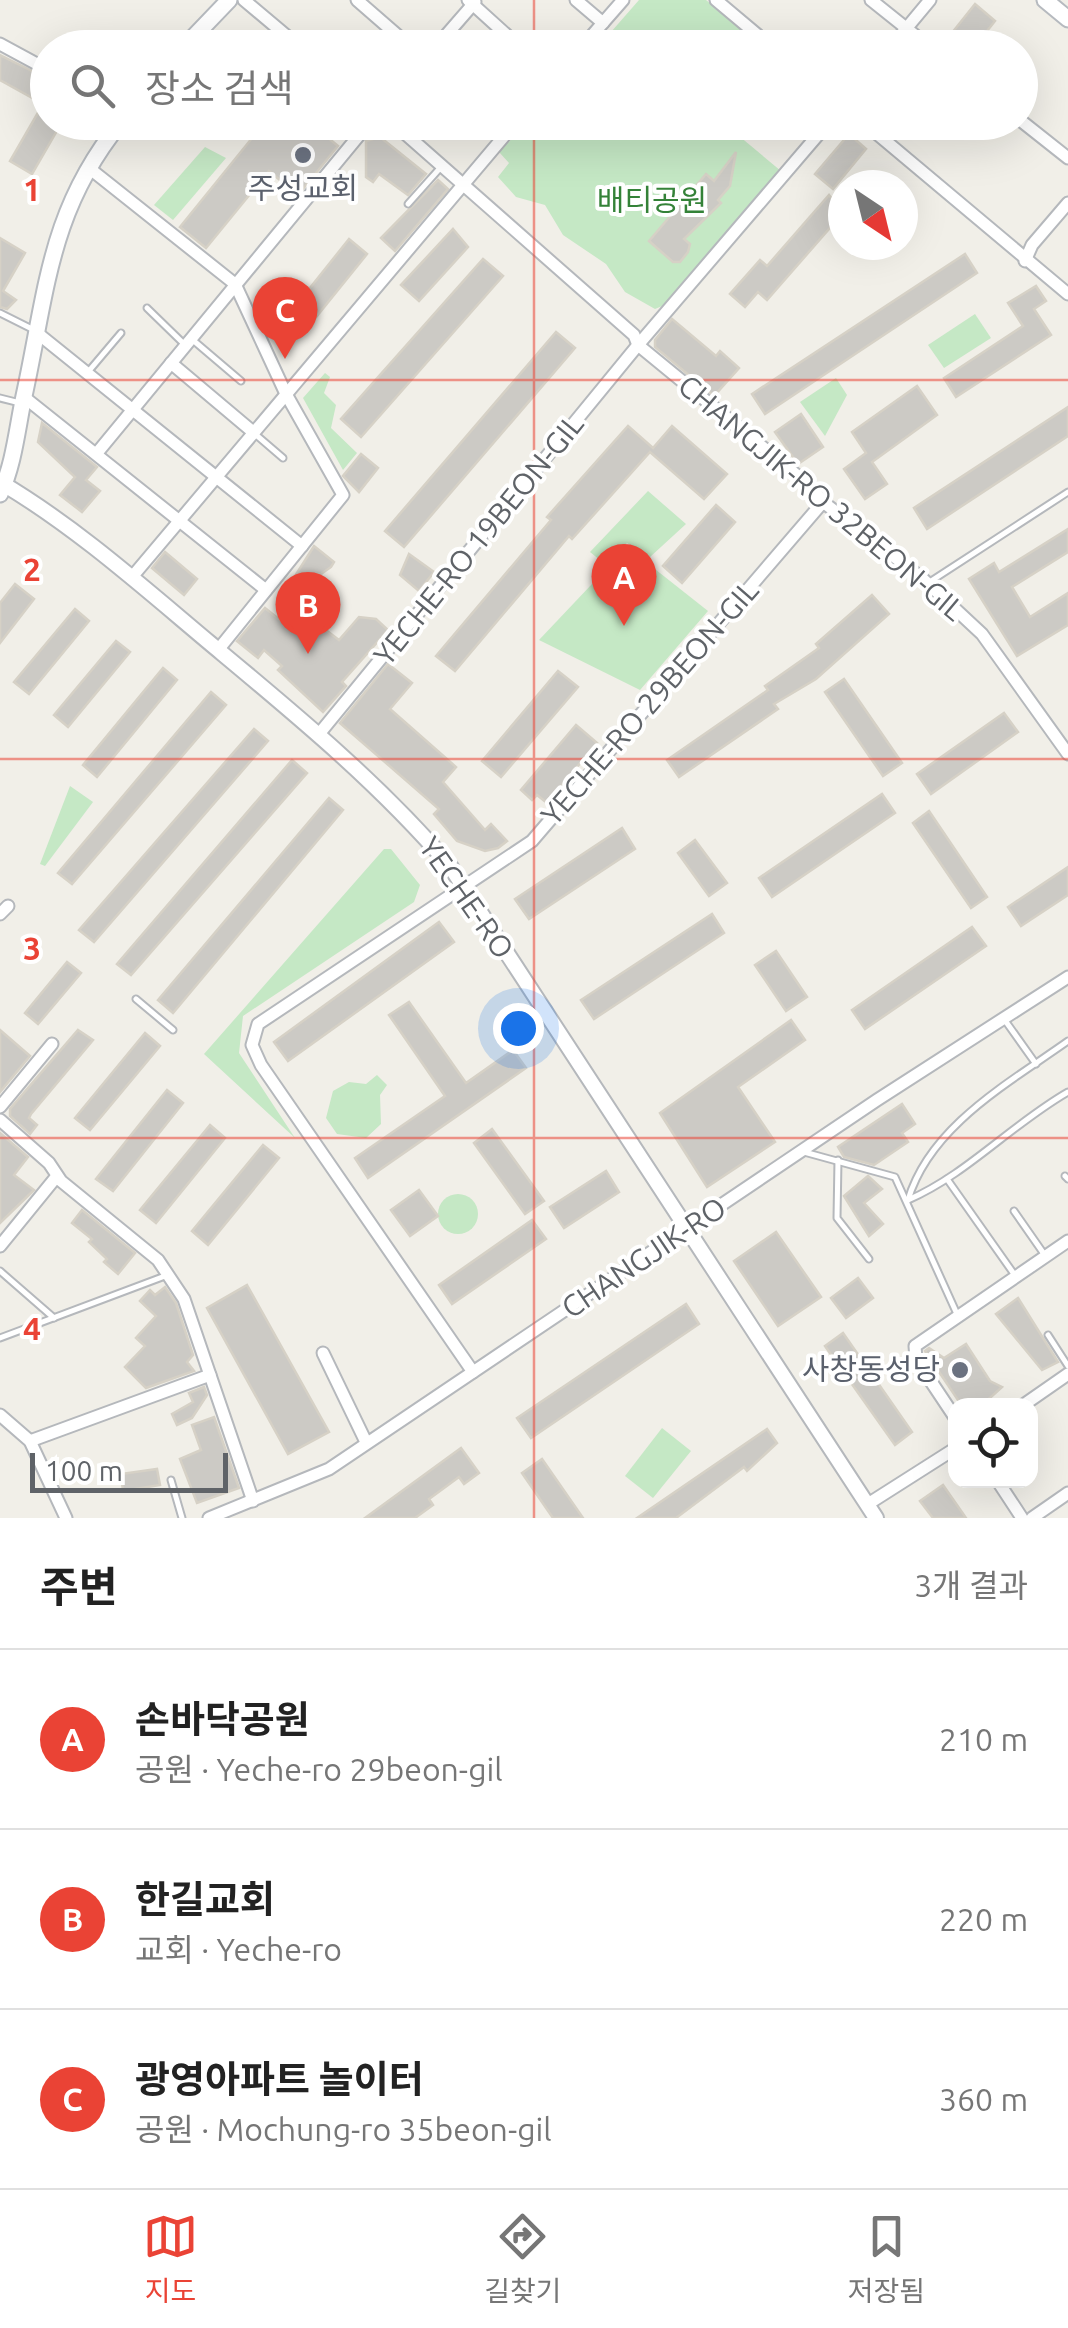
<!DOCTYPE html>
<html lang="ko">
<meta charset="utf-8">
<style>
body{margin:0;font-family:Ubuntu,"Noto Sans KR",sans-serif;background:#f2f2f2;color:#222}
.controls{position:absolute;right:30px;bottom:30px;display:grid;overflow:hidden;border-radius:20px;box-shadow:0 10px 40px #0002}
.controls button{width:90px;height:90px;display:grid;place-items:center;padding:0;border:0;border-bottom:2px solid #e0e0e0;background:#fff;color:#222;font:50px sans-serif}
.compass{position:absolute;left:828px;top:170px;width:90px;height:90px;border-radius:50%;background:#fff;box-shadow:0 10px 40px #0002;rotate:145deg}
.scale{position:absolute;left:30px;bottom:25px;width:198px;box-sizing:border-box;padding-left:10px;border:5px solid #5f6368;border-top:0;font-size:28px;line-height:35px;white-space:nowrap;color:#5f6368;-webkit-text-stroke:8px #fff;paint-order:stroke}
.you{position:absolute;left:518px;top:1028px;width:35px;height:35px;margin:-25px;border:8px solid #fff;border-radius:50%;background:#1a73e8;box-shadow:0 0 0 15px #1a73e833}
.badge{display:grid;place-items:center;width:65px;height:65px;border-radius:50%;background:#ea4335;color:#fff;font-size:32px;font-weight:700}
.pin{position:absolute;translate:-50% -82px;filter:drop-shadow(0 2px 5px #0008)}
.pin::after{content:'';position:absolute;top:52px;width:35px;height:30px;background:inherit;clip-path:polygon(0 0,100% 0,50% 100%)}
.list{margin:0;padding:0;list-style:none}
h2{display:flex;justify-content:space-between;align-items:center;height:130px;margin:0;padding:0 40px;font-size:42px}
h2 small{font-size:32px;font-weight:400;color:#767676}
.list li{display:grid;grid-template-columns:65px 1fr auto;gap:30px;align-items:center;box-sizing:border-box;height:180px;padding:0 40px;border-top:2px solid #e0e0e0}
.list b{display:block;font-size:38px;white-space:nowrap}
.list p{margin:0;font-size:32px;white-space:nowrap;color:#767676}
.list em{font-size:32px;font-style:normal;color:#767676}
.icon{flex:none;width:55px;height:55px;fill:none;stroke:currentColor;stroke-width:2;stroke-linecap:round;stroke-linejoin:round}
.map{position:relative;flex:none;width:1068px;height:1518px;overflow:hidden}
.search{position:absolute;background:#fff;box-shadow:0 10px 40px #0002;left:30px;right:30px;top:30px;height:110px;display:flex;align-items:center;gap:25px;box-sizing:border-box;padding:0 35px;border-radius:55px;color:#767676;font-size:38px}
.sheet{height:670px;background:#fff}
nav{display:flex;justify-content:space-around;align-items:center;box-sizing:border-box;height:140px;border-top:2px solid #e0e0e0;background:#fff;font-size:28px;color:#767676}
nav a{display:grid;justify-items:center;gap:5px}
nav .on{color:#ea4335}
.map>svg:first-child{display:block}
</style>
<div class="map">
<svg width="1068" height="1518" viewBox="0 0 1068 1518">
<rect width="100%" height="100%" fill="#f1efe8"/>
<g fill="#c5e8c5">
<polygon points="639,0 706,0 765,47 597,48"/>
<polygon points="528,122 729,123 727,126 781,171 667,304 655,309 625,292 606,264 563,235 545,205 516,197 498,177 509,163 499,152"/>
<polygon points="205,147 226,158 173,220 154,205"/>
<polygon points="975,314 991,338 944,368 928,345"/>
<polygon points="325,373 330,377 324,393 336,405 331,428 357,453 343,470 303,398"/>
<polygon points="836,378 847,395 825,436 800,402"/>
<polygon points="648,491 686,524 650,557 627,543 606,565 590,552"/>
<polygon points="627,547 708,611 640,690 539,640"/>
<polygon points="70,786 93,802 45,866 40,864"/>
<polygon points="384,849 391,849 420,885 414,902 243,1016 239,1053 295,1138 204,1054"/>
<polygon points="377,1075 387,1085 380,1095 381,1124 366,1138 337,1134 326,1118 333,1091 349,1082 366,1084"/>
<circle cx="458" cy="1214" r="20"/>
<polygon points="662,1428 691,1451 653,1498 625,1476"/>
</g>
<g fill="#cccac5" stroke="#d6d1c6" stroke-width="2.5">
<polygon points="975,4 995,21 987,31 1008,48 940,48"/>
<polygon points="0,55 48,79 48,122 62,122 32,174 10,161 43,104 0,80"/>
<polygon points="265,122 309,122 338,146 298,195 269,171 206,248 180,227"/>
<polygon points="849,134 866,149 833,189 815,174"/>
<polygon points="380,137 426,174 408,195 379,174 373,182 366,177 366,141"/>
<polygon points="736,152 730,186 718,200 721,203 684,239 690,244 688,252 680,262 673,262 649,241 706,174 714,181"/>
<polygon points="438,180 448,189 395,251 381,238"/>
<polygon points="829,195 843,213 767,300 758,292 745,307 730,294 760,260 767,266"/>
<polygon points="453,229 468,247 419,301 401,285"/>
<polygon points="0,238 25,253 3,291 16,300 7,309 0,307"/>
<polygon points="349,239 367,254 300,337 282,323"/>
<polygon points="965,254 977,273 765,414 752,394"/>
<polygon points="483,259 503,276 361,437 341,419"/>
<polygon points="1036,286 1046,301 1034,309 1051,335 956,397 944,378 1023,326 1008,303"/>
<polygon points="672,319 716,356 720,351 739,368 714,396 655,347 655,340"/>
<polygon points="556,332 575,348 404,547 385,531"/>
<polygon points="917,386 937,415 872,462 887,484 865,499 844,469 866,453 852,432"/>
<polygon points="1068,407 1068,436 927,529 914,508"/>
<polygon points="801,414 823,447 798,464 775,432"/>
<polygon points="42,423 97,467 86,480 100,491 82,512 60,495 75,477 38,442"/>
<polygon points="628,426 653,448 672,426 727,474 704,499 650,452 572,539 569,536 455,671 436,656 551,520 547,517"/>
<polygon points="361,454 378,468 359,492 343,476"/>
<polygon points="716,505 735,522 682,583 663,566"/>
<polygon points="1068,529 1068,552 1012,587 1030,617 1068,593 1068,625 1017,656 969,579 994,563 999,572"/>
<polygon points="314,546 334,562 331,567 321,574 295,576"/>
<polygon points="165,552 197,579 184,595 152,568"/>
<polygon points="409,554 434,572 419,591 400,575"/>
<polygon points="15,584 34,599 0,643 0,603"/>
<polygon points="872,595 889,614 816,679 774,704 778,709 679,777 667,760 768,690 765,686 819,648 816,644"/>
<polygon points="265,608 285,624 301,611 339,640 359,617 376,619 388,630 342,682 346,686 323,712 278,670 282,666 264,650 258,658 237,641"/>
<polygon points="75,609 89,621 29,694 14,682"/>
<polygon points="116,641 130,652 68,727 54,715"/>
<polygon points="388,664 412,683 390,709 456,767 443,782 485,830 491,824 507,841 498,848 485,851 457,841 434,814 439,809 340,723"/>
<polygon points="163,668 177,680 97,777 83,765"/>
<polygon points="558,671 578,687 501,777 482,761"/>
<polygon points="844,679 902,763 883,776 825,692"/>
<polygon points="211,692 226,705 72,884 58,873"/>
<polygon points="1004,713 1018,732 931,794 917,774"/>
<polygon points="576,725 597,743 547,803 537,795 532,800 521,790"/>
<polygon points="254,729 268,741 94,942 79,930"/>
<polygon points="292,760 307,773 131,975 117,964"/>
<polygon points="882,794 895,813 772,897 759,878"/>
<polygon points="329,798 343,810 173,1013 158,1000"/>
<polygon points="929,811 987,897 971,908 913,823"/>
<polygon points="622,828 635,849 529,919 515,899"/>
<polygon points="695,840 727,883 709,896 678,853"/>
<polygon points="1068,867 1068,895 1021,926 1008,907"/>
<polygon points="712,914 724,933 594,1019 581,1000"/>
<polygon points="439,922 454,942 288,1061 274,1042"/>
<polygon points="972,927 986,946 865,1029 852,1010"/>
<polygon points="776,951 807,997 786,1011 755,965"/>
<polygon points="67,962 81,973 38,1024 25,1013"/>
<polygon points="409,1002 466,1083 513,1050 526,1068 368,1178 355,1158 445,1096 389,1015"/>
<polygon points="791,1020 805,1040 738,1087 775,1142 707,1187 660,1113"/>
<polygon points="0,1030 30,1056 0,1092"/>
<polygon points="78,1030 93,1040 31,1114 29,1118 37,1125 30,1134 10,1116 10,1109"/>
<polygon points="145,1033 160,1046 90,1130 75,1118"/>
<polygon points="167,1090 183,1103 113,1191 96,1179"/>
<polygon points="902,1104 915,1124 902,1133 908,1142 874,1165 844,1157 838,1147"/>
<polygon points="210,1125 225,1138 156,1223 140,1210"/>
<polygon points="492,1129 544,1201 525,1214 474,1143"/>
<polygon points="0,1133 28,1157 14,1175 34,1190 0,1223"/>
<polygon points="263,1145 279,1158 208,1245 192,1231"/>
<polygon points="606,1171 619,1192 564,1228 550,1207"/>
<polygon points="868,1176 882,1189 864,1203 883,1224 869,1236 844,1196"/>
<polygon points="419,1190 438,1216 410,1236 391,1210"/>
<polygon points="82,1210 135,1253 118,1274 104,1262 107,1259 89,1242 92,1239 72,1223"/>
<polygon points="532,1220 546,1239 452,1304 439,1285"/>
<polygon points="776,1232 821,1297 778,1326 734,1261"/>
<polygon points="858,1278 873,1298 846,1318 831,1298"/>
<polygon points="247,1285 329,1432 288,1454 207,1308"/>
<polygon points="165,1287 176,1303 193,1355 187,1362 194,1371 146,1388 125,1367 145,1346 136,1338 156,1316 140,1301 150,1290 155,1295"/>
<polygon points="1018,1298 1058,1362 1042,1370 996,1314"/>
<polygon points="686,1304 699,1324 531,1438 517,1418"/>
<polygon points="843,1333 912,1432 895,1445 825,1346"/>
<polygon points="966,1344 990,1381 1002,1387 981,1406 962,1406 925,1351 929,1348 944,1358"/>
<polygon points="204,1387 207,1395 192,1418 177,1425 172,1414 193,1402 189,1393"/>
<polygon points="214,1417 239,1488 197,1503 180,1459 201,1450 192,1425"/>
<polygon points="767,1429 777,1443 747,1471 744,1467 676,1518 637,1518"/>
<polygon points="461,1448 479,1473 464,1484 459,1477 429,1499 433,1505 415,1518 365,1518"/>
<polygon points="542,1459 583,1518 553,1518 522,1473"/>
<polygon points="157,1469 160,1485 123,1491 121,1474"/>
<polygon points="943,1485 966,1518 933,1518 920,1501"/>
</g>
<g fill="none" stroke-linecap="round" stroke-linejoin="round">
<g stroke="#b5b8bc" stroke-width="9">
<g id="service">
<polyline points="408,204 441,167"/>
<polyline points="147,308 183,343"/>
<polyline points="0,313 34,330"/>
<polyline points="194,341 241,381"/>
<polyline points="88,372 121,333"/>
<polyline points="0,398 20,403"/>
<polyline points="255,434 283,458"/>
<polyline points="928,583 1068,492"/>
<polyline points="136,999 173,1030"/>
<polyline points="1004,1019 1036,1064"/>
<polyline points="804,1152 895,1177 957,1314"/>
<polyline points="838,1160 837,1218 869,1259"/>
<polyline points="1065,1176 1068,1179"/>
<polyline points="947,1179 1014,1274"/>
<path d="M908,1200C930,1126 1009,1083 1068,1041"/>
<path d="M908,1200C966,1175 1012,1124 1068,1092"/>
<polyline points="1014,1211 1044,1254"/>
<polyline points="0,1271 54,1318"/>
<polyline points="1048,1335 1068,1366"/>
<polyline points="0,1338 165,1276"/>
<polyline points="171,1480 182,1518"/>
</g>
</g>
<g stroke="#b5b8bc" stroke-width="15">
<g id="minor">
<polyline points="244,0 301,48"/>
<polyline points="357,0 412,48"/>
<polyline points="468,0 521,48"/>
<polyline points="576,0 603,23"/>
<polyline points="716,0 773,48"/>
<polyline points="871,0 931,48"/>
<polyline points="0,44 48,70"/>
<polyline points="435,48 475,2"/>
<polyline points="581,48 623,0"/>
<polyline points="890,48 930,0"/>
<polyline points="1020,120 1068,158"/>
<polyline points="392,122 634,335 638,345 810,486 823,502 923,579 982,634 1068,754"/>
<polyline points="863,122 1068,294"/>
<polyline points="89,168 235,284 286,394 343,495 218,650"/>
<polyline points="1025,261 1032,245 1068,203"/>
<polyline points="36,332 302,546"/>
<polyline points="171,363 253,432"/>
<polyline points="24,397 266,590"/>
<polyline points="97,453 370,122"/>
<polyline points="132,577 516,122"/>
<polyline points="319,734 638,345 829,122"/>
<polyline points="0,914 8,906"/>
<polyline points="0,1107 52,1044"/>
<polyline points="0,1120 49,1163 61,1181 158,1260 184,1299 253,1501"/>
<polyline points="0,1246 57,1176"/>
<polyline points="323,1353 366,1442"/>
<polyline points="473,1372 261,1065 252,1045 258,1024 532,841 823,502"/>
<polyline points="1022,1406 1068,1374"/>
<polyline points="0,1415 30,1441 66,1518"/>
<polyline points="956,1419 916,1359 915,1346 1068,1241"/>
<polyline points="30,1441 210,1375"/>
<polyline points="997,1480 1022,1518"/>
<polyline points="868,1504 956,1448"/>
<polyline points="209,1518 329,1469 877,1100 1068,977"/>
<polyline points="1032,1518 1068,1493"/>
</g>
</g>
<g stroke="#b5b8bc" stroke-width="18">
<path id="tertiary" d="M0,482C76,527 143,587 211,644C295,714 378,782 450,866L876,1518"/>
</g>
<g stroke="#b6babf" stroke-width="19">
<g id="secondary">
<polyline points="1045,0 1068,19"/>
<polyline points="183,48 229,0"/>
<path d="M0,494C14,464 17,429 24,396C47,291 49,210 121,122"/>
</g>
</g>
<use href="#service" stroke="#fff" stroke-width="5"/>
<use href="#minor" stroke="#fff" stroke-width="11"/>
<use href="#tertiary" stroke="#fff" stroke-width="14"/>
<use href="#secondary" stroke="#fff" stroke-width="15"/>
</g>
<path fill="none" stroke="#ea4335" stroke-width="2.5" stroke-opacity="0.55" d="M534,0V48M534,122V1518M0,380H1068M0,759H1068M0,1138H1068"/>
<g fill="#6b7280" stroke="#fff" stroke-width="4">
<circle cx="303" cy="155" r="10"/>
<circle cx="960" cy="1370" r="10"/>
</g>
<g text-anchor="middle" stroke-width="8" stroke-linejoin="round" paint-order="stroke">
<g font-size="30" fill="#5b616d" stroke="#fff">
<text x="303" y="199">주성교회</text>
<text x="940" y="1380" text-anchor="end">사창동성당</text>
</g>
<g font-size="30" fill="#348238" stroke="#fff">
<text x="652" y="211">배티공원</text>
</g>
<g font-size="30" fill="#5f6368" stroke="#fff">
<text transform="translate(821 498) rotate(40)" y="10">CHANGJIK-RO 32BEON-GIL</text>
<text transform="translate(479 540) rotate(-51)" y="10">YECHE-RO 19BEON-GIL</text>
<text transform="translate(650 703) rotate(-49)" y="10">YECHE-RO 29BEON-GIL</text>
<text transform="translate(466 898) rotate(55)" y="10">YECHE-RO</text>
<text transform="translate(644 1258) rotate(-34)" y="10">CHANGJIK-RO</text>
</g>
</g>
<g font-size="32" text-anchor="middle" font-weight="bold" fill="#ea4335" stroke="#fff" stroke-width="8" stroke-linejoin="round" paint-order="stroke">
<text x="32" y="201">1</text>
<text x="32" y="581">2</text>
<text x="32" y="960">3</text>
<text x="32" y="1340">4</text>
</g>
</svg>
<div class="controls">
<button><svg class="icon" aria-label="locate" viewBox="0 0 24 24"><circle cx="12" cy="12" r="6"/><path d="M12 2v4M12 18v4M2 12h4M18 12h4"/></svg></button>
</div>
<svg class="compass" viewBox="-18 -18 36 36"><path d="M0-13l5 13h-10z" fill="#e53935"/><path d="M0 13l5-13h-10z" fill="#767676"/></svg>
<div class="scale">100 m</div>
<div class="you"></div>
<div class="pin badge" style="left:624px;top:626px">A</div>
<div class="pin badge" style="left:308px;top:654px">B</div>
<div class="pin badge" style="left:285px;top:359px">C</div>
<div class="search"><svg class="icon" aria-label="search" viewBox="0 0 24 24"><circle cx="10" cy="10" r="6"/><path d="M15 15l6 6"/></svg>장소 검색</div>
</div>
<section class="sheet">
<h2>주변<small>3개 결과</small></h2>
<ul class="list">
<li><span class="badge">A</span><div><b>손바닥공원</b><p>공원 · Yeche-ro 29beon-gil</p></div><em>210 m</em></li>
<li><span class="badge">B</span><div><b>한길교회</b><p>교회 · Yeche-ro</p></div><em>220 m</em></li>
<li><span class="badge">C</span><div><b>광영아파트 놀이터</b><p>공원 · Mochung-ro 35beon-gil</p></div><em>360 m</em></li>
</ul>
</section>
<nav>
<a class="on"><svg class="icon" aria-label="map" viewBox="0 0 24 24"><path d="M3 6l6-2 6 2 6-2v14l-6 2-6-2-6 2zM9 4v14M15 6v14"/></svg>지도</a>
<a><svg class="icon" aria-label="directions" viewBox="0 0 24 24"><path d="M12 3l9 9-9 9-9-9zM9 14v-3h6M13 9l2 2-2 2"/></svg>길찾기</a>
<a><svg class="icon" aria-label="saved" viewBox="0 0 24 24"><path d="M7 4h10v16l-5-4-5 4z"/></svg>저장됨</a>
</nav>
